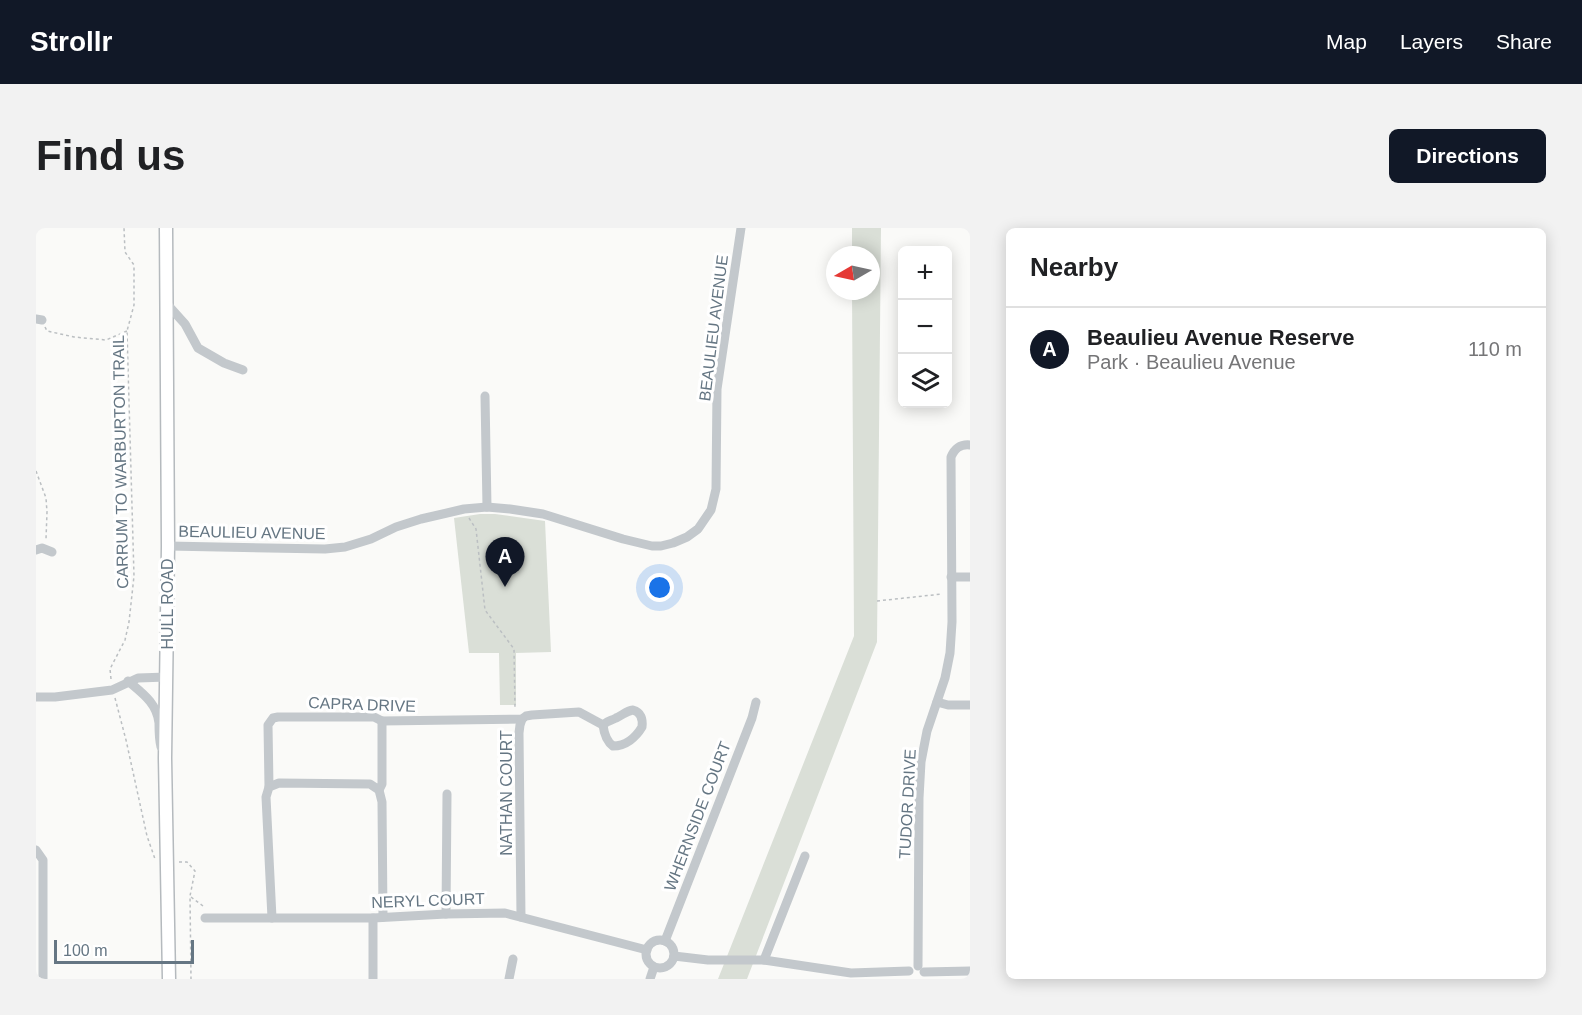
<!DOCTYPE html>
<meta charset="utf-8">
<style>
body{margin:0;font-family:Helvetica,sans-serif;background:#f2f2f2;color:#202124}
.controls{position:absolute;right:18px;top:18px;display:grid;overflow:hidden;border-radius:9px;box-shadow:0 3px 15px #0003}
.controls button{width:54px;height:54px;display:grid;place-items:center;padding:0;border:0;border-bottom:2px solid #e0e0e0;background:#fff;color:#202124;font:30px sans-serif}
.compass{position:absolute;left:790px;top:18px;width:54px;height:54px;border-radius:50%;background:#fff;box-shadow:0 3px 15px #0003;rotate:261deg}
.scale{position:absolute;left:18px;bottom:15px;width:140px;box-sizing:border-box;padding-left:6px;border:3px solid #657683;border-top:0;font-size:16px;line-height:21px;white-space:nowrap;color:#657683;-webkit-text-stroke:4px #fff;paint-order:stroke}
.you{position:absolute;left:624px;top:360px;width:21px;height:21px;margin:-15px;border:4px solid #fff;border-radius:50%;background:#1a73e8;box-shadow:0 0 0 9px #1a73e833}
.badge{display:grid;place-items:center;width:39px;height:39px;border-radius:50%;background:#111827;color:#fff;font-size:20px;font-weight:700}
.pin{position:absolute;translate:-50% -50px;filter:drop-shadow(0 2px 3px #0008)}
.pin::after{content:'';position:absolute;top:32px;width:21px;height:18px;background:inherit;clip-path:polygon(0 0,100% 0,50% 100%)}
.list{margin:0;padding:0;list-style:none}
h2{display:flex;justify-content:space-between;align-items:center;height:78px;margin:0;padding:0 24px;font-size:26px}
h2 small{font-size:20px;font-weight:400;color:#757577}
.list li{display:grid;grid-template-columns:39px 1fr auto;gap:18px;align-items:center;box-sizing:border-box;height:84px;padding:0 24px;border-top:2px solid #e0e0e0}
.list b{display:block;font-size:22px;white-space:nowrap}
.list p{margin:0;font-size:20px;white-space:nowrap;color:#757577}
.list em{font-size:20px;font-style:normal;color:#757577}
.icon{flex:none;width:33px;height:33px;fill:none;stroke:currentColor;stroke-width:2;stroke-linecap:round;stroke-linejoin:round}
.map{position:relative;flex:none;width:934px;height:751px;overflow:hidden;border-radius:9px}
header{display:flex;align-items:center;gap:36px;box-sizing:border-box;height:84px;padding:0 30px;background:#111827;color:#fff}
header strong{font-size:28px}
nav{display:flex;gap:33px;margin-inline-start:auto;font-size:21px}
.intro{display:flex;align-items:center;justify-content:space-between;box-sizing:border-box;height:144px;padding:0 36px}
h1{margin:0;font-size:42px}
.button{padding:15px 27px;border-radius:9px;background:#111827;color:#fff;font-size:21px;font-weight:700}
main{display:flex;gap:36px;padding:0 36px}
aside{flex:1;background:#fff;border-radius:9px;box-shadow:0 3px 15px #0003}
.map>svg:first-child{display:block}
</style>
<header>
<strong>Strollr</strong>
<nav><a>Map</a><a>Layers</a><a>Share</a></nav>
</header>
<div class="intro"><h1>Find us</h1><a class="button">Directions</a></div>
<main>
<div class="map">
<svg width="934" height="751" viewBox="0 0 934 751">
<rect width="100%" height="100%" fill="#fafaf8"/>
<g fill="#dadfd7">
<polygon points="816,0 845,0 841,414 711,751 682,751 818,408 816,63 835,63 835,27 816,27"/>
<polygon points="444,286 459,286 509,293 515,424 480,425 480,477 464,477 463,425 433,425 418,290"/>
</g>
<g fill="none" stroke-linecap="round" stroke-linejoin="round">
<g stroke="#b5babe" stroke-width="15">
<polyline id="major" points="130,0 132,318 129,530 133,751"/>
</g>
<g stroke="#bbbfc2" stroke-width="1.5" stroke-dasharray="3 3" stroke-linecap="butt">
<polyline points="9,99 11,103 38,109 70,112 91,103"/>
<polyline points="0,243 10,270 11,284 10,311"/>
<polyline points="433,290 440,301 449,382 478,421 479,480"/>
<polyline points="841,373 906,366"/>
<polyline points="75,451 74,441 89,412 93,394 98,348 91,103 98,77 98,37 89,24 88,0"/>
<polyline points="79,470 90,512 111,608 119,631"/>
<polyline points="143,634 151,634 159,643 154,668 155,751"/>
<polyline points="155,669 167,678 167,680"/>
</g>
<g stroke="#c3c8cc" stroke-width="9">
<polyline points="131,76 149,96 162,120 188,135 207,142"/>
<polyline points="0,91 6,92"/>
<polyline points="449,168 451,279"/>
<polyline points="132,318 289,321 309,319 335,311 360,299 385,291 428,281 451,279 474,281 507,286 587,311 616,318 625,318 637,315 651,309 662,301 675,282 680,261 681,161 705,0"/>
<polyline points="0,322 6,320 16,324"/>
<polyline points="915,349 934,349"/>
<path d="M92,453C106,465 121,475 123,495C123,503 123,511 125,519"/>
<polyline points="0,469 19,469 76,462 102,450 131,449"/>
<polyline points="901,474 912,477 934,477"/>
<path d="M597,482C605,484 607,491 606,499C600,509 590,518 577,518C570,513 568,505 567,497C572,492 575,493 580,490C587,487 590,483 597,482Z"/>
<polyline points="233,559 232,497 237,490 242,489 338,489 346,493 486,491 490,488 496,487 543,484 567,497"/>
<polyline points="343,562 346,556 346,493"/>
<polyline points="0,622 7,632 7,751"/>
<polyline points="410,686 411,566"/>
<polyline points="485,689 483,505 484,497 486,491"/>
<polyline points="169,690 337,690 410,686 469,685 611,722"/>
<polyline points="236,690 230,569 233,559 243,555 334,556 343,562 346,574 347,689"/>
<polyline points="337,690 337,751"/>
<circle cx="624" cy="726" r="14"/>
<polyline points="629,713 716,490 720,474"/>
<polyline points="638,728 672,732 728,732 815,745 873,743"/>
<polyline points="728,732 769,628"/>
<path d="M882,738L883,570L885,534L891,503L909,450L914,425L916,394L915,229C919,220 924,216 934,217"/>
<polyline points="888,744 934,743"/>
<polyline points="473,751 477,731"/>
<polyline points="614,751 618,739"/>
</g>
<use href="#major" stroke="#fff" stroke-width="12"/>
</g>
<g text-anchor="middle" stroke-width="6" stroke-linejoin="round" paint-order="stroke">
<g font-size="16" fill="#657683" stroke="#fff">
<text transform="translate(677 100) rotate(-83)" y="6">BEAULIEU AVENUE</text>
<text transform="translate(84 234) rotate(-91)" y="6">CARRUM TO WARBURTON TRAIL</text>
<text transform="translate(216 304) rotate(1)" y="6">BEAULIEU AVENUE</text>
<text transform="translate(131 376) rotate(-90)" y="6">HULL ROAD</text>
<text transform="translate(326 476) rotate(2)" y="6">CAPRA DRIVE</text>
<text transform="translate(470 565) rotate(-90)" y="6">NATHAN COURT</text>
<text transform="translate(871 576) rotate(-87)" y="6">TUDOR DRIVE</text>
<text transform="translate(661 588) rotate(-69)" y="6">WHERNSIDE COURT</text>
<text transform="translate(392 672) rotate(-2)" y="6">NERYL COURT</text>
</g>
</g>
</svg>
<div class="controls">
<button>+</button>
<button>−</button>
<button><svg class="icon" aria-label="layers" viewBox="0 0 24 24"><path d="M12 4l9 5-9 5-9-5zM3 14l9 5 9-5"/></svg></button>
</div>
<svg class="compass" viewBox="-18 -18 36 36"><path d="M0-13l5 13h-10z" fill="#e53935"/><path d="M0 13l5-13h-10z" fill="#757577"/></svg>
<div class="scale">100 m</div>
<div class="you"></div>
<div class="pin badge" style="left:469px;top:359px">A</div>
</div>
<aside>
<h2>Nearby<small></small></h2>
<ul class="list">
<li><span class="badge">A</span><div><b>Beaulieu Avenue Reserve</b><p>Park · Beaulieu Avenue</p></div><em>110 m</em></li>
</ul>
</aside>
</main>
